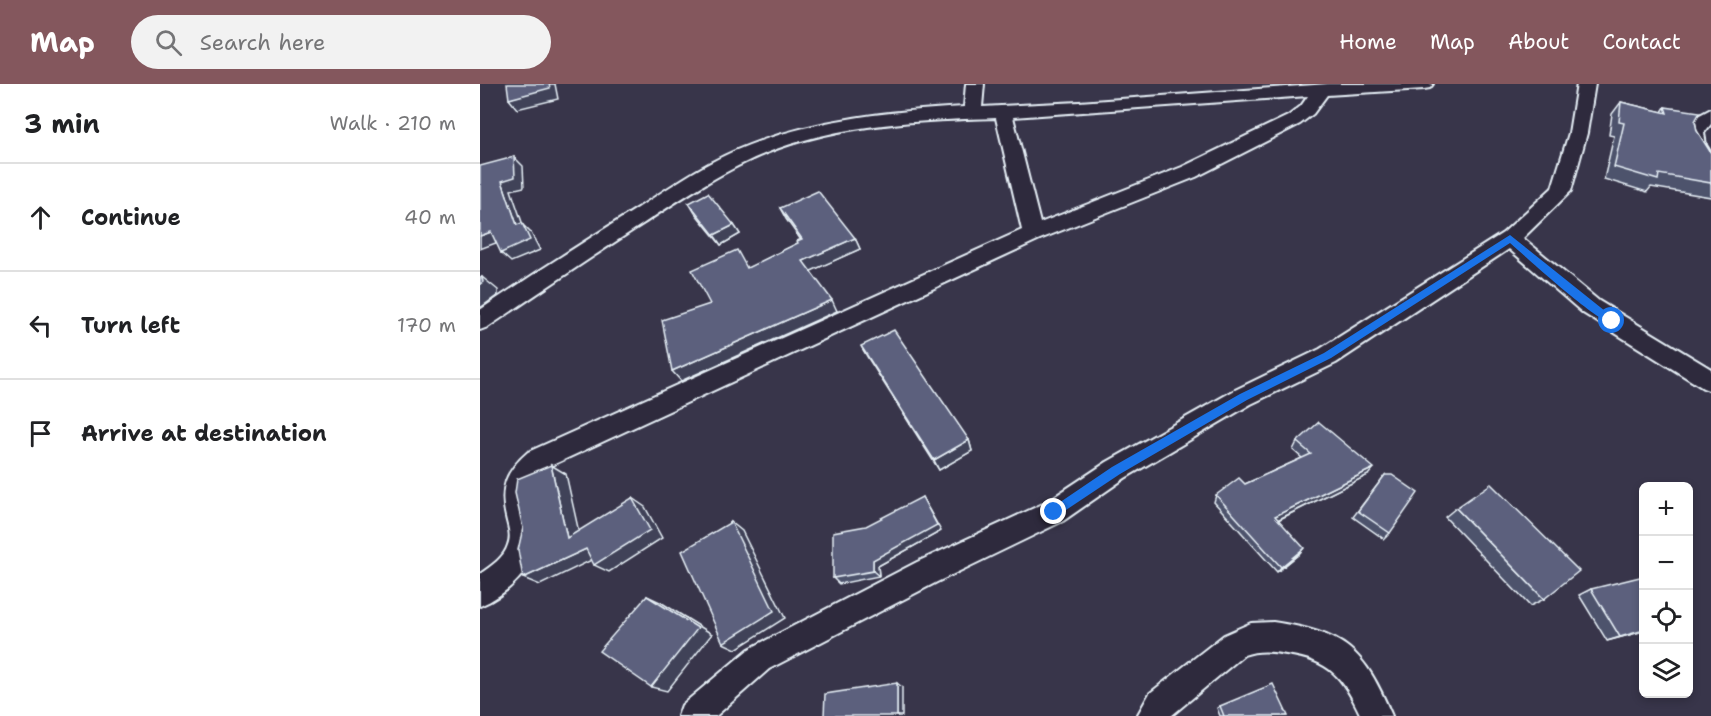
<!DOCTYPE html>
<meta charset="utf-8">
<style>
body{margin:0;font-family:"Shantell Sans",sans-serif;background:#f2f2f2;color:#202124}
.controls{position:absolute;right:18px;bottom:18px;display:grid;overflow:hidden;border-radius:9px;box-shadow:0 3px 9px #0003}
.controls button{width:54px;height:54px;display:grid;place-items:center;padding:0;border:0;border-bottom:2px solid #e0e0e0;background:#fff;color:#202124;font:30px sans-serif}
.stop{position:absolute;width:18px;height:18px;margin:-14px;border:4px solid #1a73e8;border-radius:50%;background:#fff}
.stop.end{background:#1a73e8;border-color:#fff;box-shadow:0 2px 6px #0008}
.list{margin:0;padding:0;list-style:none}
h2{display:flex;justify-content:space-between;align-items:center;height:78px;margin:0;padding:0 24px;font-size:26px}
h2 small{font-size:20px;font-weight:400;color:#757577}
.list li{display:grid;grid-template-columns:39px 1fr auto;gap:18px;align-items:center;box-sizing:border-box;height:108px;padding:0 24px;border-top:2px solid #e0e0e0}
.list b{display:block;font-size:22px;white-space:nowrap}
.list em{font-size:20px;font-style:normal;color:#757577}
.icon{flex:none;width:33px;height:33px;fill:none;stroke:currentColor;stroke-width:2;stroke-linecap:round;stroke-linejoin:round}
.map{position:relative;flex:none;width:1231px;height:632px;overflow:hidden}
header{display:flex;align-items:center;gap:36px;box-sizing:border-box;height:84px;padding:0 30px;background:#84575d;color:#fff}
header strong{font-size:28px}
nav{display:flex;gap:33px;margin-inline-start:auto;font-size:21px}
.search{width:420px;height:54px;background:#f2f2f2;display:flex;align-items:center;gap:15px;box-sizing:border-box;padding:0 21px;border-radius:33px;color:#757577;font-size:22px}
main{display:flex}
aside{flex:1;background:#fff}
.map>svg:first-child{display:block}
</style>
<header>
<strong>Map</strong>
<div class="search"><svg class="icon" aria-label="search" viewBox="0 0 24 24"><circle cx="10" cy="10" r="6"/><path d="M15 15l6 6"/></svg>Search here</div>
<nav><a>Home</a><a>Map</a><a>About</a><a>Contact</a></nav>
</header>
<main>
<aside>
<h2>3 min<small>Walk · 210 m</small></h2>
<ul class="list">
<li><svg class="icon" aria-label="ahead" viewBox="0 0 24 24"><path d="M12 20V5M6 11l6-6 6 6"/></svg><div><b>Continue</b></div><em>40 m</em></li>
<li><svg class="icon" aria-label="left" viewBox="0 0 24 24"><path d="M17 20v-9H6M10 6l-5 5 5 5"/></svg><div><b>Turn left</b></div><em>170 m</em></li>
<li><svg class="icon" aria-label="arrive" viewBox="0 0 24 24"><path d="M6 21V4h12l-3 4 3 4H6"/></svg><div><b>Arrive at destination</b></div></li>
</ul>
</aside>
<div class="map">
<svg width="1231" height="632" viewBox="0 0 1231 632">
<rect width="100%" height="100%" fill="#38354a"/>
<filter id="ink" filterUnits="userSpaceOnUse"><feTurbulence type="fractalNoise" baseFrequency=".0167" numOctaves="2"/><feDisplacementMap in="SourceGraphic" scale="12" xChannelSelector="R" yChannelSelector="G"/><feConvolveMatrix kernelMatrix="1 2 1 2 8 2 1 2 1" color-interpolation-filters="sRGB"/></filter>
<g filter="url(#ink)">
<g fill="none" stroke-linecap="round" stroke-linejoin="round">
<g stroke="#e8f1f8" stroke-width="4">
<g id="street">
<path d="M486,0H504L502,23L599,18L848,0H953L950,4L944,5L847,11L833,30L820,40L716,93L560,155L66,384C33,414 57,421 57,452C58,483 26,511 0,522V490C11,482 24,474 28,461C32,451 28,443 26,433C19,404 26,387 48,368L542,146L516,34C450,36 384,39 321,57C263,73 214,106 164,139C111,173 60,208 8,243L0,246V226C52,191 105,157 158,124C193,101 229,76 269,61C338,35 411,27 484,23ZM828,12L821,22L808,32L702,83L560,139L533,33Z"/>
<polygon points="1097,0 1115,0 1107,49 1091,107 1043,154 1119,217 1231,285 1231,307 1223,304 1103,229 1029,165 856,279 771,320 645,394 583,437 457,498 289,585 236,632 198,632 202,621 269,565 437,478 565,419 627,378 755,306 840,265 1023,149 1072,104 1089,49"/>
<path d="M1231,25V40L1224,49L1226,61L1231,69V89L1224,88C1217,76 1206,63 1206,49L1216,33Z"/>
<path d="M793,538C865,549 884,565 912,632H881C863,593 850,576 806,570C793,567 777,566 764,571L691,632H657L670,609L744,551L771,539Z"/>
</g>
</g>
<use href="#street" fill="#2f2a3d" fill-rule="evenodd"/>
</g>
<g fill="#4e536c" stroke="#e8f1f8" stroke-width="1.5">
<polygon points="1141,18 1182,28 1185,23 1215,37 1217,47 1231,69 1231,113 1171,103 1167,108 1124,95 1134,52 1129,51 1132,30"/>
<polygon points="209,119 254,141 260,150 241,161 215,129"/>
<polygon points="300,124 375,154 380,165 330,187 357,227 201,297 230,220 268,184 318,159 321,156 306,135"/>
<polygon points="381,262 489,356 492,367 459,386 388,274"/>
<polygon points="817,358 888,391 798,436 819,470 797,488 734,418 736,411 765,400 822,374 813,366"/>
<polygon points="905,391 910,449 904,455 873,433"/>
<polygon points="976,424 1064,515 1050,522 965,433"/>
<polygon points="461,447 398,482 399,492 359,500 353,494"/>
<polygon points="1111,505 1164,547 1127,557 1099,511"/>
<polygon points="740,622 808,632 740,632 737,624"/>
</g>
<g fill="#404358" stroke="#e8f1f8" stroke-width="1.5">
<polygon points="69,0 75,0 78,15 37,25 29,15"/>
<polygon points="34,73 43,82 44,103 31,106 43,141 51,149 60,166 31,178 21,169 37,141 22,97"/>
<polygon points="254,141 260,150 241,161 234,151"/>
<polygon points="11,148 21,157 0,165 0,152"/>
<polygon points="375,154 380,165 329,188 323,177"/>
<polygon points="2,193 18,206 18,211 0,224 0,200"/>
<polygon points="352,216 357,227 201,297 192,287"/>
<polygon points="489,356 492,367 459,386 454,376"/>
<polygon points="71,381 86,390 102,462 87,454"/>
<polygon points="894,384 888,391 791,439 795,432"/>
<polygon points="442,413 461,447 398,482 399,492 393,487 393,476"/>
<polygon points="152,414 165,423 182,454 129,488 114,481"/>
<polygon points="251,438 262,447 305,534 256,565 243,559"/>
<polygon points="824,464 819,470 797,488 801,483"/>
<polygon points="106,465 120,472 60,501 43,494"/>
<polygon points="167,512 182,519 232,550 187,607 171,603"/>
<polygon points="1164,546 1164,547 1127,557 1140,553"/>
<polygon points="417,599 422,603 422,632 417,632"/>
</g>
<g fill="#5b607d" stroke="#e8f1f8" stroke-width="1.5">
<polygon points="27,0 69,0 70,4 29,15"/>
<polygon points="1141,18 1187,29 1185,23 1220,28 1215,37 1217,47 1231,69 1231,99 1179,90 1178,96 1134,83 1144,39 1139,38"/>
<polygon points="34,73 35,93 22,97 37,141 42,139 50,156 21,169 11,148 0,152 0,82"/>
<polygon points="338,107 375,154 323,177 352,216 192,287 182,236 230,220 212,186 257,166 267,184 318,159 317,157 322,155 300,124"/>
<polygon points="228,109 254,141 234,151 209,119"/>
<polygon points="2,193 3,198 0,200 0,194"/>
<polygon points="414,246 489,356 454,376 381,262"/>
<polygon points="839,338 894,384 795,432 824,464 801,483 736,411 759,394 765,400 831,370 817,358"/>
<polygon points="71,381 87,454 152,414 170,446 114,481 106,465 43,494 38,466 43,444 35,409 37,395"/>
<polygon points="905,391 912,391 938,409 910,449 878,427"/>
<polygon points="1011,400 1099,487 1064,515 976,424"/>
<polygon points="442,413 457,441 393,476 393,487 353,494 353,448 386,442"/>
<polygon points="251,438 294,527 243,559 202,467"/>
<polygon points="1164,492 1164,546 1140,553 1111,505"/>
<polygon points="167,512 218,544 171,603 119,567"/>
<polygon points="417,599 417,632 344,632 345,610"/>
<polygon points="793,600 808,632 744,632 740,622"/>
</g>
</g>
<path fill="#1a73e8" d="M1030,151L1135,235V240C1121,242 1045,172 1030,159L851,274L767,316L640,390L577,432H570V425L632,383L760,310L844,269Z"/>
</svg>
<div class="controls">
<button>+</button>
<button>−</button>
<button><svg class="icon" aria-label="locate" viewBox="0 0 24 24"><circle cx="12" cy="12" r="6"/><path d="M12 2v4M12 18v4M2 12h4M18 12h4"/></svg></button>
<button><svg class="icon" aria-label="layers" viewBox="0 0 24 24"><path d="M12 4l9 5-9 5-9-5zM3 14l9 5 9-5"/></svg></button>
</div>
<div class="stop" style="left:1132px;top:237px"></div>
<div class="stop end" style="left:574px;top:428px"></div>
</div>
</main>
